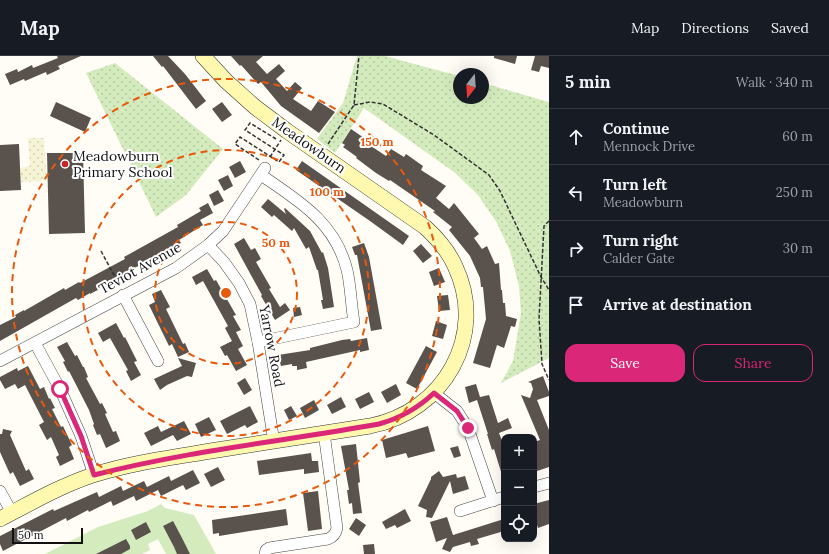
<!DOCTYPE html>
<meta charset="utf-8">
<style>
body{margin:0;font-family:Lora,serif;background:#242831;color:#f1f3f6}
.controls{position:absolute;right:12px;bottom:12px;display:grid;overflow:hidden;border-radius:8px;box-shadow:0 4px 16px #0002}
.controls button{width:36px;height:36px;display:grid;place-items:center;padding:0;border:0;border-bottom:1px solid #363941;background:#171b24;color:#f1f3f6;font:20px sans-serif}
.compass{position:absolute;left:453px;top:12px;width:36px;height:36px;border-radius:50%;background:#171b24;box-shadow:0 4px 16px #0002;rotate:197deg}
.scale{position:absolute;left:12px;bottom:10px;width:71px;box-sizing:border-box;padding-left:4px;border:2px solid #111;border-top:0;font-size:11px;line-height:14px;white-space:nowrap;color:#111;-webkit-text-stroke:3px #fff;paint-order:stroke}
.stop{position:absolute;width:12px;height:12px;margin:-9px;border:3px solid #db2777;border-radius:50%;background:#fff}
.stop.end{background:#db2777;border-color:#fff;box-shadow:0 1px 4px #0008}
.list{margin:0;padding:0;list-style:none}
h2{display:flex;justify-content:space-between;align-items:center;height:52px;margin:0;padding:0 16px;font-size:17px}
h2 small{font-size:13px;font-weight:400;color:#9ea1a6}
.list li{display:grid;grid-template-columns:26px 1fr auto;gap:12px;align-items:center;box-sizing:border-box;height:56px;padding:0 16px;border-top:1px solid #363941}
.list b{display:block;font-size:15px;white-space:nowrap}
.list p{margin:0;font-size:13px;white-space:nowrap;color:#9ea1a6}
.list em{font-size:13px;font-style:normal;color:#9ea1a6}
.actions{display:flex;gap:8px;padding:12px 16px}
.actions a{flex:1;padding:9px 0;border:1px solid #db2777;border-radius:12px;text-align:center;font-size:14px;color:#db2777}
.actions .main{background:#db2777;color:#fff}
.icon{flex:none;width:22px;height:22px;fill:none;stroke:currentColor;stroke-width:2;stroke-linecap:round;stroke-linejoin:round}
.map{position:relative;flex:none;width:549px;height:498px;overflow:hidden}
header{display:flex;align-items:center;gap:24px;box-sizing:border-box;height:56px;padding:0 20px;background:#171b24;border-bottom:1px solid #363941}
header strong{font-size:19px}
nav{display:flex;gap:22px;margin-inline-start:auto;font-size:14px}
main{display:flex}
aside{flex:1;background:#171b24}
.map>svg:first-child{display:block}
</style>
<header>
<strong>Map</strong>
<nav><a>Map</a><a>Directions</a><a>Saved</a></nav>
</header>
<main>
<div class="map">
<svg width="549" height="498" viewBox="0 0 549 498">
<defs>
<pattern id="farmland-dots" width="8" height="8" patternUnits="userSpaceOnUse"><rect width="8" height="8" fill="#f6f4d4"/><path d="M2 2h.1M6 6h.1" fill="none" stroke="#d2d0b5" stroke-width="1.8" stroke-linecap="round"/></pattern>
<pattern id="grass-dots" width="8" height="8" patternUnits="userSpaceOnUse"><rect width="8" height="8" fill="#d3ebbd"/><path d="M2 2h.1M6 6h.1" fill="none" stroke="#b4c8a1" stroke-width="1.8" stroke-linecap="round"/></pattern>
</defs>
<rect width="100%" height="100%" fill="#fffdf5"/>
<polygon fill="url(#farmland-dots)" points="28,82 44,82 47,125 21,126 20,112 30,110"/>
<g fill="url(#grass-dots)">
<polygon points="357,0 385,0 459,20 459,42 483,42 483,27 549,46 549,302 501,327 513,305 521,257 519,230 510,195 497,167 478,139 454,116 364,52 335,97 317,83 343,47"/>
<polygon points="115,7 223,93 186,139 156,161 86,17"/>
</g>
<polygon fill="#d3ebbd" points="161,448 165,452 194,459 216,498 166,498 158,483 148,488 150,494 142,498 45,498 98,471 148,455"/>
<g fill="#5a524d">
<polygon points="57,0 81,0 58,10 60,13 47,19 46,16 25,25 24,23 10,29 5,18 17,13 18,16 32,9 33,12 58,2"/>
<polygon points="153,0 168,0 185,18 206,45 196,53 163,10 162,11"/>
<polygon points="231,0 263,0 256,6 267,18 279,8 285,15 276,23 287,35 295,26 302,32 293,43 311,55 318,45 335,56 319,77 281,50 261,26 258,28 241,9 240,10"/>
<polygon points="494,0 517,0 515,8 494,2"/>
<polygon points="535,0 549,0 549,12 541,10 539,16 531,14"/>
<polygon points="56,46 91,62 85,76 50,60"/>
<polygon points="222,46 232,59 222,66 212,53"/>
<polygon points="351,73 370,86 368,88 386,100 391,93 404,101 406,98 423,110 421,114 446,130 436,142 449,153 454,147 479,178 474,182 482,193 487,190 495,208 499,207 501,234 502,234 503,247 505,247 506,260 517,263 515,271 511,270 504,292 497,289 490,312 473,307 486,263 483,231 481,231 480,222 470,200 449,174 452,171 433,156 435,155 390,124 389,125 376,117 356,102 357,101 343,91 345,89 342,87"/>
<polygon points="19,88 21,134 0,135 0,89"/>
<polygon points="47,97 83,97 85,177 49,178"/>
<polygon points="240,105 246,116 235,122 229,111"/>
<polygon points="302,105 409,180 403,189 370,165 296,114"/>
<polygon points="228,119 233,130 224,135 218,124"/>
<polygon points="218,134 224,145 214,150 209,139"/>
<polygon points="268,143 286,158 284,153 285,152 310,175 322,197 323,196 328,212 334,251 323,253 321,244 323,244 318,214 317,214 309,191 306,193 294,172 292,175 274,159 272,161 261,151"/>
<polygon points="208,147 213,157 200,164 203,169 179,184 181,187 129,215 130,217 121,222 90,238 90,237 78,244 76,242 0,285 0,269 16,261 15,259 24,254 24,255 64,232 65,234 79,226 80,227 125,203 124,201 178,171 177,169 201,155 199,152"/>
<polygon points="244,182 251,194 255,192 261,203 256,206 271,232 269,233 280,251 285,247 290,254 275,264 261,240 262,239 257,230 234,188"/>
<polygon points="364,187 369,201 382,273 371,275 357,199 355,199 352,191"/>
<polygon points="421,188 432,200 423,207 413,195"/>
<polygon points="439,212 445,226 434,230 429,216"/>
<polygon points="207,213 214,225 216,224 236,259 233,260 241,274 236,276 243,290 238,293 247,309 236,315 227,299 225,300 220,291 232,285 225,272 228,270 203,225 196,229 192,221"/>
<polygon points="161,234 170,251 166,253 183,288 185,287 189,296 178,301 172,288 169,290 149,249 155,246 152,238"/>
<polygon points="448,239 450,254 439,255 437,240"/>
<polygon points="300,251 302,259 294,261 293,252"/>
<polygon points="436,265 447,269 443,283 432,280"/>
<polygon points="116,267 124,282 125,281 137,305 134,306 141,319 131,325 126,315 128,314 110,282 103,286 98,277"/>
<polygon points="367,282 369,294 360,296 360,294 306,306 307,312 297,314 297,310 292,310 292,308 281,310 278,299 310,294 310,292 342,284 350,283 351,285"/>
<polygon points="67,286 75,300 77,299 83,311 84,311 88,321 86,322 100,348 102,347 107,357 105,358 113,376 116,375 120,385 106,392 100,378 97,379 93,369 94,368 89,354 69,315 68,316 63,306 65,305 57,291"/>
<polygon points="426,290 437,296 417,333 406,327"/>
<polygon points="178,302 196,307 192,321 187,320 167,329 160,334 154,323 182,310"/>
<polygon points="28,310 40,333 44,331 49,343 50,342 55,352 52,353 61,371 63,370 72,389 69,391 74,403 60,410 56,401 59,399 51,381 47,384 39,369 44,366 25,329 18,333 15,328 5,333 0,324 0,321 17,312 18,315"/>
<polygon points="543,320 549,336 549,340 537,344 549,374 549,411 534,416 534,402 537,402 534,393 534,386 540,384 521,339 530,342 533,333 531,327 528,326"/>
<polygon points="245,322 252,334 244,339 237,327"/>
<polygon points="396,328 401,339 387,347 381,336"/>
<polygon points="476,328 480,341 489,339 498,367 508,362 512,372 499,377 504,390 501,391 504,400 504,419 502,419 494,393 492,394 487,378 488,378 477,344 469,347 465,331"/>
<polygon points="369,336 374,346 360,353 355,343"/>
<polygon points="341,341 346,351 332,358 327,349"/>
<polygon points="314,344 319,354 305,362 300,352"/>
<polygon points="250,350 258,366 247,372 245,369 227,378 220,365"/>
<polygon points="291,350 297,360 289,364 284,354"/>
<polygon points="209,361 216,374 201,381 195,368"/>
<polygon points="184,365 191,378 177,385 173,379 151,390 144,377 158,370 161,376"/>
<polygon points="428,370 435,395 408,402 406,397 386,402 382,384"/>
<polygon points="3,373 12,375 10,379 26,415 29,413 34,423 20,430 13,416 10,418 0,396 0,378 2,378"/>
<polygon points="356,388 360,426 358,427 362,457 353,458 352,447 349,448 347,434 349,434 341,390"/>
<polygon points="458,390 461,400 454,402 450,392"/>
<polygon points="311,397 312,405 318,405 319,416 304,418 304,413 259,419 257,405"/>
<polygon points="218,411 225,424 211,431 204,418"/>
<polygon points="193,414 200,427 186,434 183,429 161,440 158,434 136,445 134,440 113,450 111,445 89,456 88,454 67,465 66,462 3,495 0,488 0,480 53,453 54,455 97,436 99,441 121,430 123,435 144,425 147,431 169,420 171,425"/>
<polygon points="439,415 443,421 456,418 457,422 465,420 469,433 453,438 450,425 432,462 426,461 427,454 418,450 431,423 431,421"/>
<polygon points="318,435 322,473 308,475 303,437"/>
<polygon points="549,444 549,468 538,472 536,466 534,466 534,448"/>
<polygon points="286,453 288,469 219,480 219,477 213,478 212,464"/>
<polygon points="405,453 411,465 397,472 395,469 386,473 382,466"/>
<polygon points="447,461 453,479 504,463 504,475 477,483 479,488 471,490 470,486 453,491 450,496 442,493 447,482 436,486 430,466"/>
<polygon points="356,462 366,469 359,480 349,473"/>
<polygon points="173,465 181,480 190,498 177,498 174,491 163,470"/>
<polygon points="146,466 151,476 136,484 131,474"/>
<polygon points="126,483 130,490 130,493 121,498 96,498"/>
<polygon points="374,488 375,498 364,498 363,489"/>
</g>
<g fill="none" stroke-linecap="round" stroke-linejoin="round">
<g stroke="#444" stroke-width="12">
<g id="street">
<polyline points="208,189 224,206 239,227 250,248 258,286 274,386"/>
<polyline points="123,239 158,305"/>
<path d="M258,286L354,266C351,249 351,231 347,214C335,166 299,145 261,119"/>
<polyline points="35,287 60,333 81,380 94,419"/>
<polyline points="0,305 176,212 208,189 223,175 265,112"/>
<polyline points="434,337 457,355 468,372 493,445"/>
<polyline points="534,431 549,427"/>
<polyline points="0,435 12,457"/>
<polyline points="460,455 504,441"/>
<path d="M265,498L266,494L269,492L328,483C333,481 336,477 337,472L324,377"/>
</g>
</g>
<g stroke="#333" stroke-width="16">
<path id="secondary" d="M0,463C31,447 60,430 93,419C133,406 176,401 217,394C268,386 319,378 370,370C444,356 488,279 455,210C448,194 437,182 425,171L287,75L255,51L226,25L203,0"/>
</g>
<g stroke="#333" stroke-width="1.5" stroke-dasharray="4 2" stroke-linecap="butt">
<polyline points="354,49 370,46 383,48 434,79 489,119 500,135 541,221 549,234"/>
<polyline points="328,88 354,49 359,0"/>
<polyline points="270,101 281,84"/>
<polyline points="259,104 235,88 240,81 279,106 284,99 245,74 250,67 276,83"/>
<polyline points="549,165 544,170 539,263 542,308 549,324"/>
<polyline points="101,195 120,230"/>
</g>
<use href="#street" stroke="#fff" stroke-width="11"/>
<use href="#secondary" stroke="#fff9b0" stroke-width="15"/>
</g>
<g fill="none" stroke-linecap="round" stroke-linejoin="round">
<path stroke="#db2777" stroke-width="5" d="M60,333L81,380L94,419C188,395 284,385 379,368C401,362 418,352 434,337L457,355L468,372"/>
</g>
<g fill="none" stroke="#e8590c" stroke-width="2" stroke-dasharray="7 5">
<circle cx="226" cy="237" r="71"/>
<circle cx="226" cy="237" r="143"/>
<circle cx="226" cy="237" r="214"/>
</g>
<circle fill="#c32628" stroke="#fff" stroke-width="1.5" cx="65" cy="108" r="4"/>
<g text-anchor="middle" stroke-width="4" stroke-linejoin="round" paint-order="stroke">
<g font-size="14" fill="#111" stroke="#fff">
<text transform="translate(309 89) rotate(35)" y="5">Meadowburn</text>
<text transform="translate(140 212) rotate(-29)" y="5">Teviot Avenue</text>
<text transform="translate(272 290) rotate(79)" y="5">Yarrow Road</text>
</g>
<g font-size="14" fill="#111" stroke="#fff" text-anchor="start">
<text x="73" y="105">Meadowburn<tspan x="73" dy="16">Primary School</tspan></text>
</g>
</g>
<circle cx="226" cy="237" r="6" fill="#e8590c" stroke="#fff" stroke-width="2"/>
<g font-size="12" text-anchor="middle" font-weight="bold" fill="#e8590c" stroke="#fff" stroke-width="4" stroke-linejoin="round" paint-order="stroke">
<text x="377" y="90">150 m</text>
<text x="327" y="140">100 m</text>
<text x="276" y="191">50 m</text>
</g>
</svg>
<div class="controls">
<button>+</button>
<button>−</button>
<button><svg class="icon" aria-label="locate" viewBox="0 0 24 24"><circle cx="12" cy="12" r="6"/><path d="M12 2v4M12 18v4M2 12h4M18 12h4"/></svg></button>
</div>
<svg class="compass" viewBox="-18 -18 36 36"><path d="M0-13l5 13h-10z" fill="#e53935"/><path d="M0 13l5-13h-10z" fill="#9ea1a6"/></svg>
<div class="scale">50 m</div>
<div class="stop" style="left:60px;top:333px"></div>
<div class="stop end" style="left:468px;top:372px"></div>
</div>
<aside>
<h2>5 min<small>Walk · 340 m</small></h2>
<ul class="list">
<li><svg class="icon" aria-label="ahead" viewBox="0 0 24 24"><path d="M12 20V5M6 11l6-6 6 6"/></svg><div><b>Continue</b><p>Mennock Drive</p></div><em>60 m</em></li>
<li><svg class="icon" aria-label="left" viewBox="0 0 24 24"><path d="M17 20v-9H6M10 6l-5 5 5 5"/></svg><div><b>Turn left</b><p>Meadowburn</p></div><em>250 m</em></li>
<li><svg class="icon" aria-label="right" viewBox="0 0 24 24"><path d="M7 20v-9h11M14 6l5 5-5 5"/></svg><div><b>Turn right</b><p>Calder Gate</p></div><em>30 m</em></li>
<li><svg class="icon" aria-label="arrive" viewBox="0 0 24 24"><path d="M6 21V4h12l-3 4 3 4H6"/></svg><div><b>Arrive at destination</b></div></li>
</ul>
<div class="actions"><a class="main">Save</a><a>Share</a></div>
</aside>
</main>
